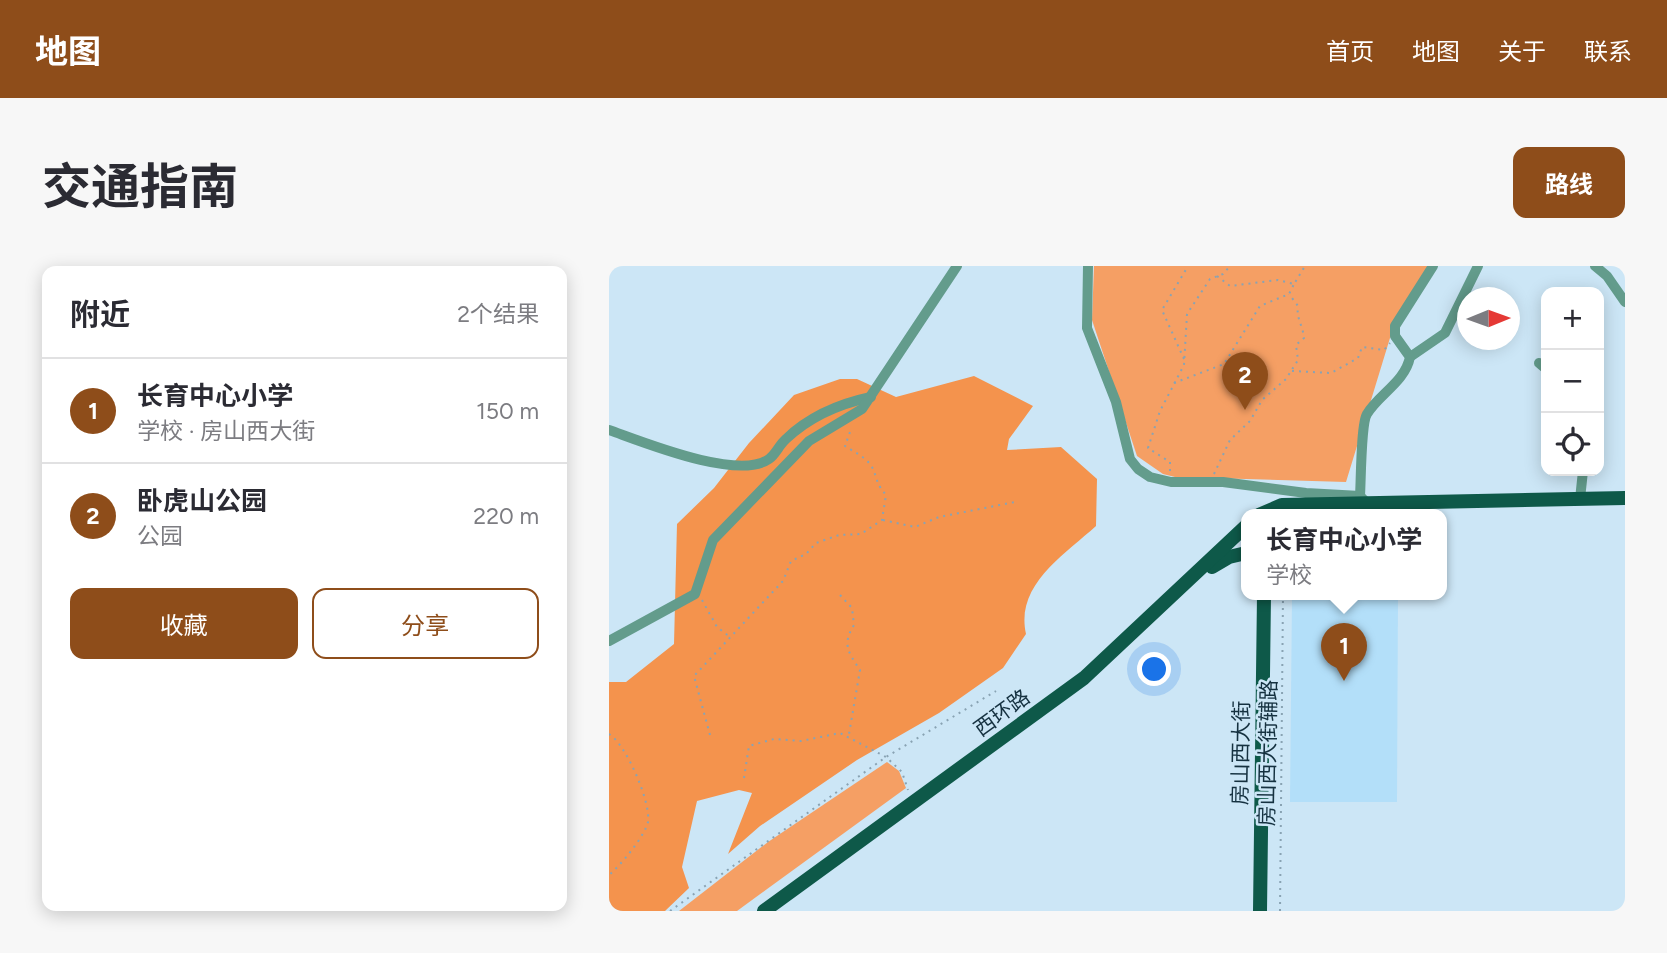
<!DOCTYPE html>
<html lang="zh">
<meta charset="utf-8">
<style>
body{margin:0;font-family:Figtree,"Noto Sans SC",sans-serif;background:#f7f7f7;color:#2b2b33}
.controls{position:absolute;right:21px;top:21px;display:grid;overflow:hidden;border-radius:14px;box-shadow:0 4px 18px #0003}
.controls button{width:63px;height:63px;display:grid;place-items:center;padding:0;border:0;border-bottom:2px solid #e1e1e2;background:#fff;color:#2b2b33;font:35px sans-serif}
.compass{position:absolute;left:848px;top:21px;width:63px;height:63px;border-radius:50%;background:#fff;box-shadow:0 4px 18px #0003;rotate:89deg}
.you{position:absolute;left:546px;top:404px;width:24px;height:24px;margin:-18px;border:5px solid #fff;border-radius:50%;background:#1a73e8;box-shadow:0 0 0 10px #1a73e833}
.badge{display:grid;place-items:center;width:46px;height:46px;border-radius:50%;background:#8e4d1a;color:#fff;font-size:23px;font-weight:700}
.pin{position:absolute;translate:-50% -58px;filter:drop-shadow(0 2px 4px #0008)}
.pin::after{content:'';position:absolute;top:37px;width:24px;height:21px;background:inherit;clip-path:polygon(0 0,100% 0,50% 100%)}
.popup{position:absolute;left:632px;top:243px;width:206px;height:91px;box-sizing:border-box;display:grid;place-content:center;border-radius:14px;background:#fff;filter:drop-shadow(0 2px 5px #0005);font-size:23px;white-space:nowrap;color:#7c7c81}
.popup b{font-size:26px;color:#2b2b33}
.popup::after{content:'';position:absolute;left:50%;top:100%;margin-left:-14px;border:14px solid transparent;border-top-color:#fff}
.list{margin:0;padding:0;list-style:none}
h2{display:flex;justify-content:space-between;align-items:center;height:91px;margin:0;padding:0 28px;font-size:30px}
h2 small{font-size:23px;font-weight:400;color:#7c7c81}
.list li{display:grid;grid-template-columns:46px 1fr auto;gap:21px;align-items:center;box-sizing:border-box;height:105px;padding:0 28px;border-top:2px solid #e1e1e2}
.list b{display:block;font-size:26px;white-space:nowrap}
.list p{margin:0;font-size:23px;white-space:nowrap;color:#7c7c81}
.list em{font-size:23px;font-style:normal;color:#7c7c81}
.actions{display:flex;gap:14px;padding:21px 28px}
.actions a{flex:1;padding:16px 0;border:2px solid #8e4d1a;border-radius:14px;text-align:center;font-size:24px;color:#8e4d1a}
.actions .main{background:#8e4d1a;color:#fff}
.icon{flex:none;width:38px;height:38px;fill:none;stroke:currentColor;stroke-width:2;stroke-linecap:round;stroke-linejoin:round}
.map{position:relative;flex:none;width:1016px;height:645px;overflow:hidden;border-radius:14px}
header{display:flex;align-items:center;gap:42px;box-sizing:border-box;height:98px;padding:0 35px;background:#8e4d1a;color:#fff}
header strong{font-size:33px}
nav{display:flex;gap:38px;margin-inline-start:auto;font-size:24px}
.intro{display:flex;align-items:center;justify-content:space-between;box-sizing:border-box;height:168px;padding:0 42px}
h1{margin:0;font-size:49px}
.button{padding:18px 32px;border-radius:14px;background:#8e4d1a;color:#fff;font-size:24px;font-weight:700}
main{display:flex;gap:42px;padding:0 42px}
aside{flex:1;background:#fff;border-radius:14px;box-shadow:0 4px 18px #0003}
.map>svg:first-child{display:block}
</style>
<header>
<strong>地图</strong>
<nav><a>首页</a><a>地图</a><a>关于</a><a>联系</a></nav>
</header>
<div class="intro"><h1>交通指南</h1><a class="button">路线</a></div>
<main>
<aside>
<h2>附近<small>2个结果</small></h2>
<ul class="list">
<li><span class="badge">1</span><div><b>长育中心小学</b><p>学校 · 房山西大街</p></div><em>150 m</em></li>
<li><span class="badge">2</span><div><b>卧虎山公园</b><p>公园</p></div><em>220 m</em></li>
</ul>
<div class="actions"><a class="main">收藏</a><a>分享</a></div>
</aside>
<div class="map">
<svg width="1016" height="645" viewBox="0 0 1016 645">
<rect width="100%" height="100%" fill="#cce6f6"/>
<polygon fill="#b3dff9" points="683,329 789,329 788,536 681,536"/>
<g fill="#f59f64">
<polygon points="485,0 823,0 781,72 737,216 566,211 554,208 528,190 483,54"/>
<polygon points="278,496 290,505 297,522 128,645 70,645 159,576"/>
</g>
<path fill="#f4934d" d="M365,110L424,140L400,173L398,184L452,181L488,213L487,260C455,289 406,319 417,368L394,402L330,447L248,494L151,560L119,588L143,527L130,524L88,535L73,601L80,622L56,645H0V416H17L65,378L68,258L105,222L140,177L185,129L231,113H248L287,131Z"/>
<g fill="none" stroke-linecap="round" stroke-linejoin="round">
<g stroke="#89a3b3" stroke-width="2" stroke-dasharray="2 5" stroke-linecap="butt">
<polyline points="608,10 621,20 669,14 685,18 696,0"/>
<polyline points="575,93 553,44 579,0"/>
<polyline points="683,105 722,107 749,92 753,81 775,84 781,77"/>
<polyline points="565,117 615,98 651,40 680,28 685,18"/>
<polyline points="561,205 561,196 539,182 551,145 575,99 578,48 601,13 614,8 621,0"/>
<path d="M605,208L621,174L641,155L653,134L677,113L689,94L687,79L695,72C694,60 687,52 689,40L680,28"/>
<polyline points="274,254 306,261 330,251 406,236"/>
<path d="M231,329L243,342L245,359C233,378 239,386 251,404L240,468"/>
<polyline points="93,334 108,361 121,371"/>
<path d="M0,468C17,478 42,536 39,556C36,570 11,600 0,609"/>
<path d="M101,469L85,410L174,315L182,295L197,288L207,277L230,269L252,268L273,254L277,229C267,217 269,215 264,203C259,192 245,186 236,180L241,166L240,162"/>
<polyline points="135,512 140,480 165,473 192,475 231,467 277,491 293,506 299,524"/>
<polyline points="61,645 277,491 387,425"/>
<polyline points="671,645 674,329"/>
</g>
<g stroke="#639c8c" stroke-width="10">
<polyline points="479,0 478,62 507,136 521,193 529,203 541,211 562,216 614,216 697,227 751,230 759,238"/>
<polyline points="986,0 998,10 1016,36"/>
<polyline points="801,91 836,67 869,0"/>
<polyline points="930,97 937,103"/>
<path d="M0,164C34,176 129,215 160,193C167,188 170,179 177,173C201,150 229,138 262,131"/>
<path d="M751,230C752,215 752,157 758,148C770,128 796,116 801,91L786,70V60L824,0"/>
<polyline points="971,233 974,205"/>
<polyline points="0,375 86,328 104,274 200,175 253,143 348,0"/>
</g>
<g stroke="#0e5949" stroke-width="14">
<polyline points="650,249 673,239 1016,232"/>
<polyline points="603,301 620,291 637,287"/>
<polyline points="155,645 475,412 637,260"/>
<polyline points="651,645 655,329"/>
</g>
</g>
<g text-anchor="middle" stroke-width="5" stroke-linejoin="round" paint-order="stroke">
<g font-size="21" fill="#153140" stroke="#cce6f6">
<text transform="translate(393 447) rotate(-36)" y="7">西环路</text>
<text transform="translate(632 487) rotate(-89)" y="7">房山西大街</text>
<text transform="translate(659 487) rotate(-89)" y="7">房山西大街辅路</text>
</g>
</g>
</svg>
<div class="controls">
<button>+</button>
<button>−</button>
<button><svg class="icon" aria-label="locate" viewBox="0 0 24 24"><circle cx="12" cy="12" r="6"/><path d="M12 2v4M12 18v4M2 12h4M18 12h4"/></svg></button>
</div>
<svg class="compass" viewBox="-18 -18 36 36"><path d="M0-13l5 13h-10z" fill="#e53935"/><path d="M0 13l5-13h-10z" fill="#7c7c81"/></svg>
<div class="you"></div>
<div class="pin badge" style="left:735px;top:415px">1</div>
<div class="popup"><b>长育中心小学</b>学校</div>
<div class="pin badge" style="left:636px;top:144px">2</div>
</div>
</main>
